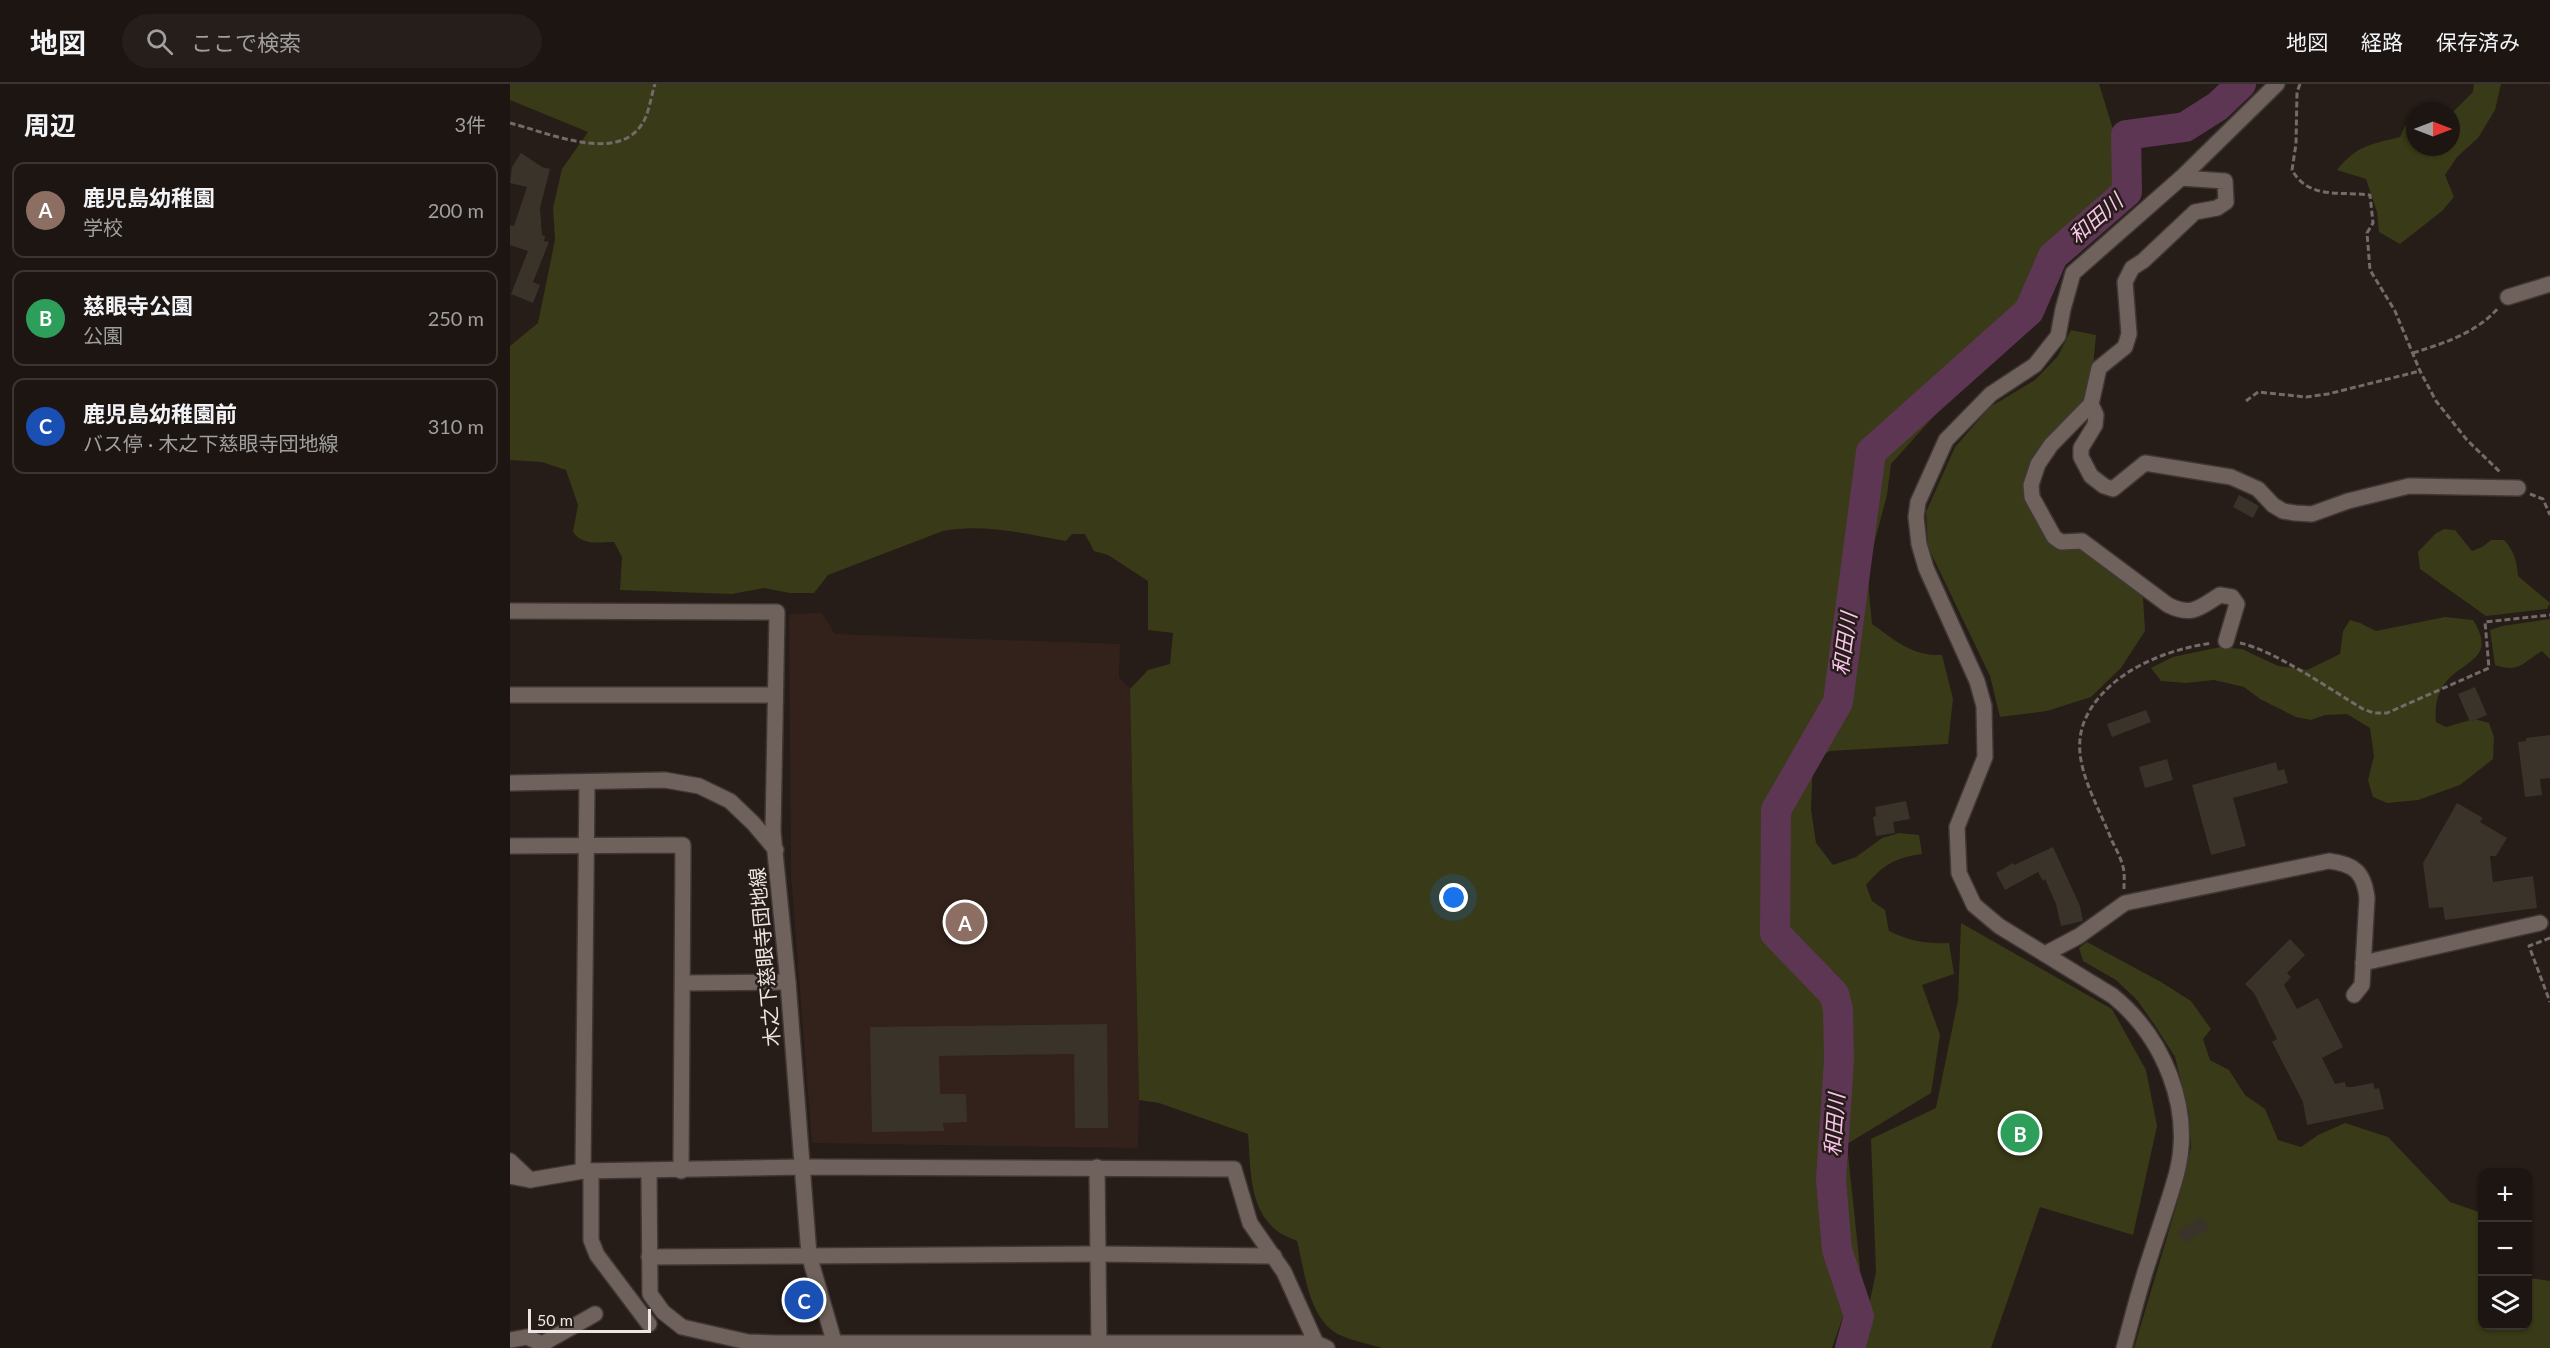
<!DOCTYPE html>
<html lang="ja">
<meta charset="utf-8">
<style>
body{margin:0;font-family:Lato,"Noto Sans JP",sans-serif;background:#251e1b;color:#f1f3f6}
.controls{position:absolute;right:18px;bottom:18px;display:grid;overflow:hidden;border-radius:12px;box-shadow:0 2px 4px #0004}
.controls button{width:54px;height:54px;display:grid;place-items:center;padding:0;border:0;border-bottom:2px solid #3a3432;background:#1c1512;color:#f1f3f6;font:30px sans-serif}
.compass{position:absolute;left:1896px;top:18px;width:54px;height:54px;border-radius:50%;background:#1c1512;box-shadow:0 2px 4px #0004;rotate:90deg}
.scale{position:absolute;left:18px;bottom:15px;width:123px;box-sizing:border-box;padding-left:6px;border:3px solid #eee6e3;border-top:0;font-size:16px;line-height:21px;white-space:nowrap;color:#eee6e3;-webkit-text-stroke:4px #261c18;paint-order:stroke}
.you{position:absolute;left:944px;top:814px;width:21px;height:21px;margin:-15px;border:4px solid #fff;border-radius:50%;background:#1a73e8;box-shadow:0 0 0 9px #1a73e833}
.badge{display:grid;place-items:center;width:39px;height:39px;border-radius:50%;background:#56c9e0;color:#fff;font-size:20px;font-weight:700}
.pin{position:absolute;translate:-50% -50%;border:3px solid #fff;box-shadow:0 2px 6px #0006}
.list{margin:0;padding:0;list-style:none}
h2{display:flex;justify-content:space-between;align-items:center;height:78px;margin:0;padding:0 24px;font-size:26px}
h2 small{font-size:20px;font-weight:400;color:#a09f9f}
.list li{display:grid;grid-template-columns:39px 1fr auto;gap:18px;align-items:center;box-sizing:border-box;height:96px;margin:0 12px 12px;padding:0 12px;border:2px solid #3a3432;border-radius:12px}
.list b{display:block;font-size:22px;white-space:nowrap}
.list p{margin:0;font-size:20px;white-space:nowrap;color:#a09f9f}
.list em{font-size:20px;font-style:normal;color:#a09f9f}
.icon{flex:none;width:33px;height:33px;fill:none;stroke:currentColor;stroke-width:2;stroke-linecap:round;stroke-linejoin:round}
.map{position:relative;flex:none;width:2040px;height:1264px;overflow:hidden}
header{display:flex;align-items:center;gap:36px;box-sizing:border-box;height:84px;padding:0 30px;background:#1c1512;border-bottom:2px solid #3a3432}
header strong{font-size:28px}
nav{display:flex;gap:33px;margin-inline-start:auto;font-size:21px}
.search{width:420px;height:54px;background:#251e1b;display:flex;align-items:center;gap:15px;box-sizing:border-box;padding:0 21px;border-radius:33px;color:#a09f9f;font-size:22px}
main{display:flex}
aside{flex:1;background:#1c1512}
.map>svg:first-child{display:block}
</style>
<header>
<strong>地図</strong>
<div class="search"><svg class="icon" aria-label="search" viewBox="0 0 24 24"><circle cx="10" cy="10" r="6"/><path d="M15 15l6 6"/></svg>ここで検索</div>
<nav><a>地図</a><a>経路</a><a>保存済み</a></nav>
</header>
<main>
<aside>
<h2>周辺<small>3件</small></h2>
<ul class="list">
<li><span class="badge" style="background:#8d6e63">A</span><div><b>鹿児島幼稚園</b><p>学校</p></div><em>200 m</em></li>
<li><span class="badge" style="background:#2e9e5b">B</span><div><b>慈眼寺公園</b><p>公園</p></div><em>250 m</em></li>
<li><span class="badge" style="background:#1a4fb4">C</span><div><b>鹿児島幼稚園前</b><p>バス停 · 木之下慈眼寺団地線</p></div><em>310 m</em></li>
</ul>
</aside>
<div class="map">
<svg width="2040" height="1264" viewBox="0 0 2040 1264">
<rect width="100%" height="100%" fill="#261c18"/>
<polygon fill="#32221b" points="312,529 325,550 610,560 609,593 620,605 629,1016 628,1064 302,1059 281,791 279,530"/>
<g fill="#393a17">
<path d="M0,0H1589L1607,58L1612,111L1577,157L1548,185L1517,246L1475,281L1425,331L1381,380L1377,411L1357,486L1362,540C1386,557 1402,572 1432,571L1443,615L1438,660L1320,667L1303,676L1301,725L1306,759L1323,781L1346,773L1372,754L1389,749L1409,751L1412,770C1385,774 1374,780 1356,801L1362,817L1375,826L1379,847C1399,857 1417,860 1439,859L1444,890L1412,901L1430,951L1421,1009L1337,1060L1350,1184L1322,1264H872C859,1260 844,1257 832,1252C798,1238 795,1187 787,1157C780,1154 772,1151 766,1146C738,1123 741,1083 738,1050L649,1019L629,1016L620,605L638,586L660,580L663,549L638,546V497L598,471L584,467L575,450H562L556,457C515,450 475,439 433,447L318,491L304,509H280L254,504L222,510L110,506L112,473L104,458C88,458 73,462 63,448L68,421L56,386L32,378L0,376V262L28,239L45,156L43,124L52,85L78,48L0,16Z"/>
<path d="M1964,0H1991L1985,26L1968,54L1947,73L1935,91L1944,113L1932,127L1890,160L1869,148L1867,128L1856,95L1827,86C1846,62 1861,60 1890,53L1895,42L1905,32V63H1941V30L1963,8Z"/>
<polygon points="1561,246 1586,251 1583,284 1574,319 1516,400 1541,456 1564,460 1612,491 1633,514 1635,547 1611,584 1581,613 1537,627 1490,633 1480,592 1418,463 1416,428 1445,363 1480,323 1525,296 1548,272"/>
<path d="M1934,445L1945,446L1962,467L1972,463L1981,456H1994C2004,467 2007,477 2008,492L2040,519L2037,525L1976,532L1910,485L1908,468L1925,450Z"/>
<path d="M1935,533L1963,536C1989,577 1950,576 1933,602C1926,613 1925,626 1926,638L1936,643L1964,635L1979,639L1984,653L1983,675L1950,701L1908,716L1877,719L1863,713L1858,696L1864,672L1860,644L1837,630L1815,631L1801,636L1786,633L1750,615L1734,603L1704,596L1676,599L1651,597L1641,584L1663,573L1710,563L1732,565L1768,582L1797,586L1830,570L1833,547L1840,536L1850,539L1866,547Z"/>
<path d="M2040,535V575L2032,567C2012,579 2010,589 1985,581L1980,546L1992,542Z"/>
<polygon points="1451,839 1602,925 1636,986 1647,1042 1623,1151 1530,1123 1481,1264 1350,1264 1366,1188 1361,1055 1426,1024 1448,916"/>
<polygon points="1577,858 1651,898 1681,917 1701,945 1693,955 1700,976 1719,986 1735,1011 1755,1025 1768,1056 1791,1063 1808,1051 1835,1039 1878,1053 1940,1118 1972,1129 1972,1242 2018,1242 2018,1191 2020,1194 2040,1197 2040,1264 1624,1264 1671,1106 1681,1063 1679,1029 1665,973 1646,943 1627,916 1606,896 1573,877 1569,864"/>
</g>
<g fill="none" stroke-linecap="round" stroke-linejoin="round">
<polyline stroke="#5d3654" stroke-width="30" points="1340,1264 1349,1232 1327,1166 1321,1096 1329,976 1328,925 1324,910 1265,849 1266,726 1328,618 1361,368 1519,227 1543,172 1617,108 1616,51 1675,43 1708,22 1731,0"/>
</g>
<g fill="#3a332a">
<polygon points="11,69 32,83 40,85 30,124 32,151 35,152 34,157 39,158 23,198 30,201 23,219 1,210 18,167 0,161 0,141 4,142 17,103 0,99 2,83"/>
<polygon points="1729,411 1749,422 1743,434 1723,423"/>
<polygon points="1965,603 1977,631 1960,638 1948,610"/>
<polygon points="1636,626 1641,638 1602,653 1597,640"/>
<polygon points="2040,651 2040,694 2030,695 2032,711 2015,713 2008,658 2016,657 2016,654"/>
<polygon points="1657,675 1663,696 1635,704 1629,683"/>
<polygon points="1766,678 1768,687 1774,685 1778,699 1723,714 1736,762 1701,771 1682,701"/>
<polygon points="1396,717 1400,735 1383,738 1385,749 1366,752 1363,733 1366,732 1365,723"/>
<polygon points="1947,719 1973,734 1970,738 1997,754 1986,772 1980,772 1983,798 2023,792 2027,824 1935,836 1933,823 1919,824 1913,779"/>
<polygon points="1543,763 1570,822 1573,837 1551,842 1546,820 1535,795 1533,797 1528,788 1495,806 1486,789 1503,779 1504,781"/>
<polygon points="1780,855 1795,871 1777,889 1781,893 1774,901 1787,925 1808,914 1833,963 1812,974 1825,1000 1835,998 1836,1003 1842,1003 1863,999 1865,1005 1869,1004 1874,1025 1797,1041 1793,1018 1762,958 1767,955 1744,909 1735,900"/>
<polygon points="597,940 598,1044 565,1044 564,970 429,972 430,1010 456,1010 457,1038 433,1039 434,1047 362,1048 360,943"/>
<polygon points="1692,1133 1699,1145 1674,1159 1667,1147"/>
</g>
<g fill="none" stroke-linecap="round" stroke-linejoin="round">
<g stroke="#403735" stroke-width="18">
<g id="minor">
<polyline points="1671,94 1715,97 1716,118 1707,124 1685,128 1633,177 1622,184 1615,198 1619,250 1615,263 1589,284 1581,320 1586,331 1585,341 1571,364 1571,373 1581,392 1594,402 1603,405 1635,379 1721,393 1748,405 1763,421 1773,427 1785,429 1802,430 1838,417 1899,402 2008,404"/>
<polyline points="1998,213 2040,200"/>
<path d="M1581,320L1541,361L1528,380L1521,401L1522,413L1544,453L1551,458L1572,457L1658,521C1682,533 1689,524 1710,511L1722,513L1727,520L1716,557"/>
<polyline points="0,527 267,528 263,748 278,898 299,1171 326,1264"/>
<polyline points="0,611 265,611"/>
<polyline points="0,699 155,696 189,702 220,717 243,739 266,766"/>
<polyline points="0,762 173,761 171,1087"/>
<path d="M1535,870L1569,852L1615,819L1819,777C1844,780 1854,788 1857,814L1852,901L1844,911"/>
<polyline points="1853,879 2030,839"/>
<polyline points="173,899 278,898"/>
<polyline points="0,1077 20,1096"/>
<polyline points="587,1083 589,1264"/>
<polyline points="73,1087 77,698"/>
<polyline points="81,1087 81,1156 87,1171 139,1240"/>
<polyline points="139,1087 140,1210 153,1228 172,1243 238,1258 266,1259 806,1259"/>
<polyline points="0,1092 20,1096 73,1087 293,1083 724,1085 740,1139 774,1188 806,1259 817,1264"/>
<polyline points="139,1173 587,1170 764,1172"/>
<polyline points="0,1256 17,1253 32,1260 33,1264"/>
<polyline points="32,1260 85,1230"/>
<path d="M1614,1264C1622,1235 1629,1205 1639,1176C1648,1147 1659,1118 1667,1088C1683,1023 1653,953 1603,912L1489,842L1464,821L1449,789L1447,743L1475,673L1474,622L1467,597L1416,484L1409,460L1406,433L1408,418L1436,356L1481,310L1525,281L1548,252L1553,225L1563,189L1671,94L1767,0"/>
</g>
</g>
<g stroke="#746a67" stroke-width="3" stroke-dasharray="6 3" stroke-linecap="butt">
<path d="M1790,0L1787,8L1786,60L1782,86C1799,116 1830,107 1860,111L1863,139L1857,149L1860,186L1885,227L1910,287L1926,317L1957,356L1991,389"/>
<path d="M0,39C36,48 107,80 132,40C139,30 141,12 145,0"/>
<path d="M1903,269C1934,259 1967,249 1989,223"/>
<polyline points="1736,317 1748,308 1796,313 1818,310 1910,287"/>
<polyline points="2020,410 2033,415 2040,431"/>
<path d="M1730,559C1764,566 1821,606 1853,625L1864,629H1877L1979,584L1975,538L2040,531"/>
<path d="M1614,805C1614,798 1615,790 1613,783C1611,774 1606,765 1602,757C1579,699 1544,655 1599,603C1626,578 1666,564 1702,559"/>
<polyline points="2040,854 2019,862 2040,918"/>
</g>
<use href="#minor" stroke="#6f625d" stroke-width="15"/>
</g>
<g text-anchor="middle" stroke-width="5" stroke-linejoin="round" paint-order="stroke">
<g font-size="20" fill="#eee6e3" stroke="#261c18">
<text transform="translate(255 873) rotate(-95)" y="7">木之下慈眼寺団地線</text>
</g>
<g font-size="21" font-style="italic" fill="#fac3ec" stroke="#261c18">
<text transform="translate(1586 135) rotate(-41)" y="7">和田川</text>
<text transform="translate(1335 560) rotate(-82)" y="7">和田川</text>
<text transform="translate(1325 1041) rotate(-86)" y="7">和田川</text>
</g>
</g>
</svg>
<div class="controls">
<button>+</button>
<button>−</button>
<button><svg class="icon" aria-label="layers" viewBox="0 0 24 24"><path d="M12 4l9 5-9 5-9-5zM3 14l9 5 9-5"/></svg></button>
</div>
<svg class="compass" viewBox="-18 -18 36 36"><path d="M0-13l5 13h-10z" fill="#e53935"/><path d="M0 13l5-13h-10z" fill="#a09f9f"/></svg>
<div class="scale">50 m</div>
<div class="you"></div>
<div class="pin badge" style="left:455px;top:838px;background:#8d6e63">A</div>
<div class="pin badge" style="left:1510px;top:1049px;background:#2e9e5b">B</div>
<div class="pin badge" style="left:294px;top:1216px;background:#1a4fb4">C</div>
</div>
</main>
